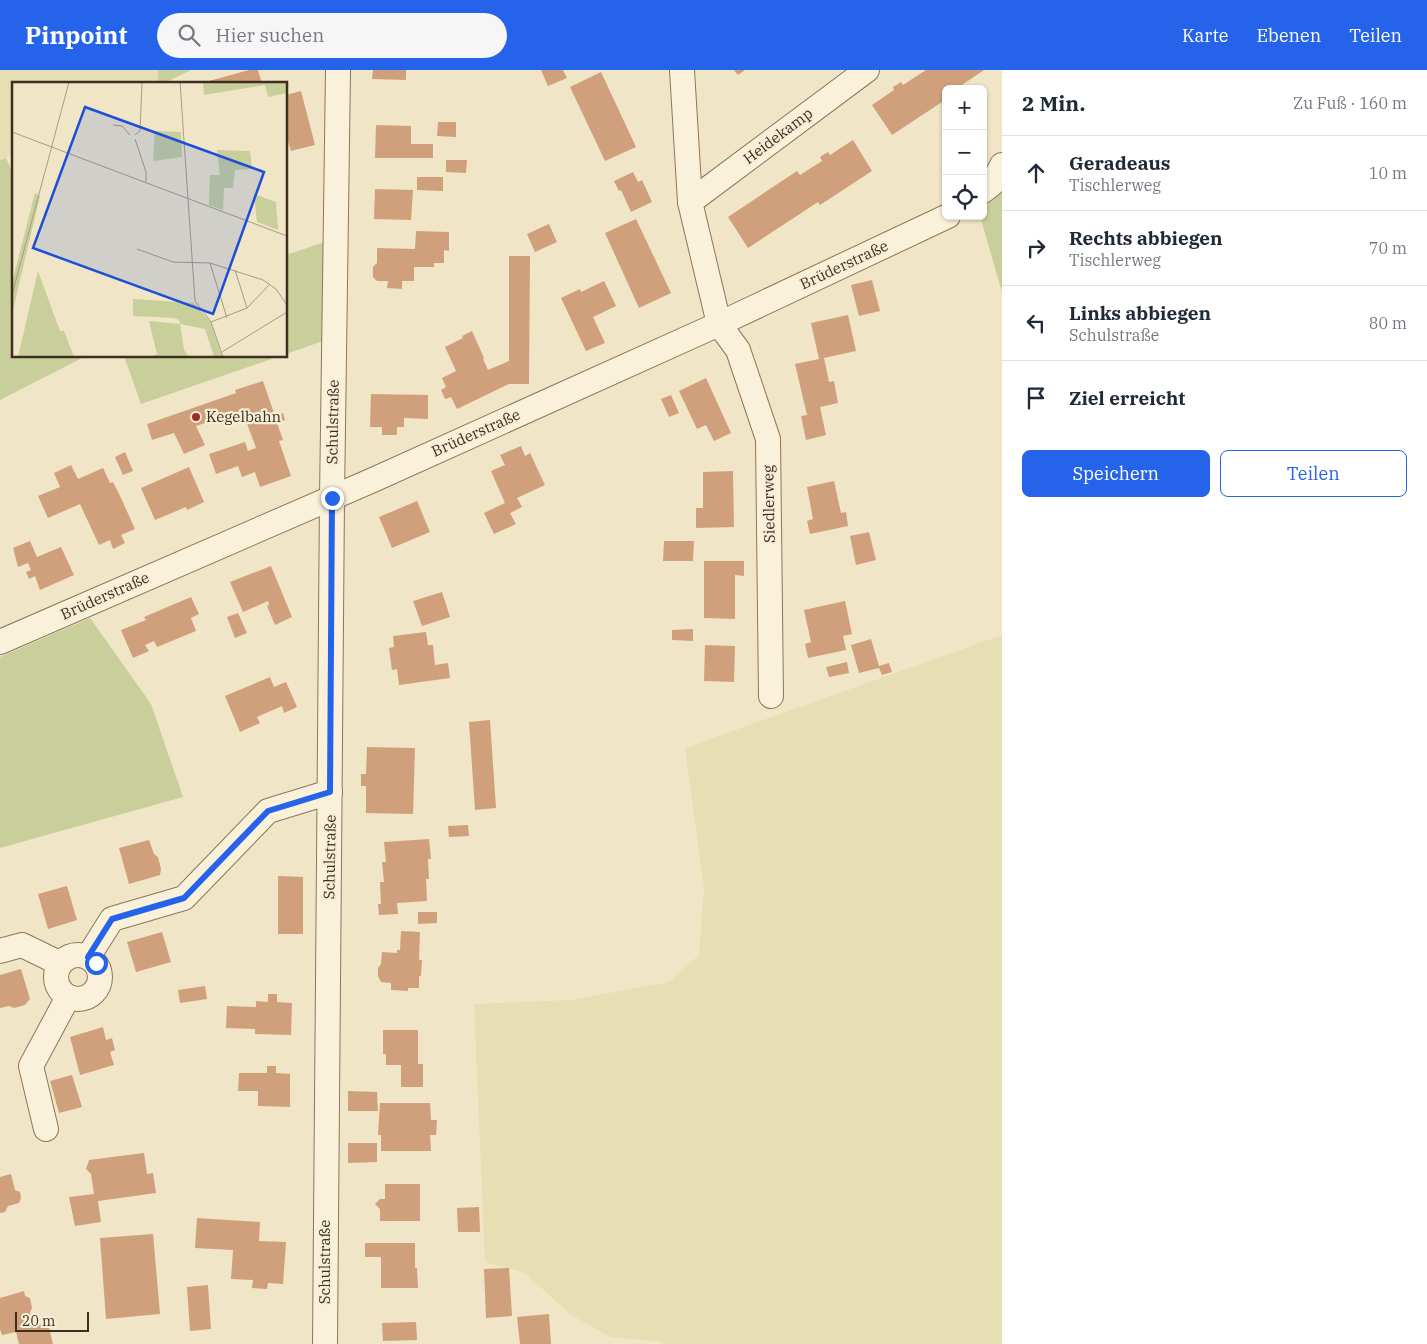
<!DOCTYPE html>
<html lang="de">
<meta charset="utf-8">
<style>
body{margin:0;font-family:"IBM Plex Serif",serif;background:#f6f6f7;color:#1f2937}
.controls{position:absolute;right:15px;top:15px;display:grid;overflow:hidden;border-radius:8px;box-shadow:0 1px 4px #0004}
.controls button{width:45px;height:45px;display:grid;place-items:center;padding:0;border:0;border-bottom:1px solid #e0e1e3;background:#fff;color:#1f2937;font:25px sans-serif}
.scale{position:absolute;left:15px;bottom:12px;width:74px;box-sizing:border-box;padding-left:5px;border:2px solid #3d2e20;border-top:0;font-size:14px;line-height:18px;white-space:nowrap;color:#3d2e20;-webkit-text-stroke:4px #f7eed7;paint-order:stroke}
.stop{position:absolute;width:15px;height:15px;margin:-11px;border:4px solid #2563eb;border-radius:50%;background:#fff}
.stop.end{background:#2563eb;border-color:#fff;box-shadow:0 1px 5px #0008}
.list{margin:0;padding:0;list-style:none}
h2{display:flex;justify-content:space-between;align-items:center;height:65px;margin:0;padding:0 20px;font-size:21px}
h2 small{font-size:16px;font-weight:400;color:#747a83}
.list li{display:grid;grid-template-columns:32px 1fr auto;gap:15px;align-items:center;box-sizing:border-box;height:75px;padding:0 20px;border-top:1px solid #e0e1e3}
.list b{display:block;font-size:19px;white-space:nowrap}
.list p{margin:0;font-size:16px;white-space:nowrap;color:#747a83}
.list em{font-size:16px;font-style:normal;color:#747a83}
.actions{display:flex;gap:10px;padding:15px 20px}
.actions a{flex:1;padding:11px 0;border:1px solid #2563eb;border-radius:8px;text-align:center;font-size:18px;color:#2563eb}
.actions .main{background:#2563eb;color:#fff}
.icon{flex:none;width:28px;height:28px;fill:none;stroke:currentColor;stroke-width:2;stroke-linecap:round;stroke-linejoin:round}
.map{position:relative;flex:none;width:1002px;height:1274px;overflow:hidden}
header{display:flex;align-items:center;gap:30px;box-sizing:border-box;height:70px;padding:0 25px;background:#2563eb;color:#fff}
header strong{font-size:24px}
nav{display:flex;gap:28px;margin-inline-start:auto;font-size:18px}
.search{width:350px;height:45px;background:#f6f6f7;display:flex;align-items:center;gap:12px;box-sizing:border-box;padding:0 18px;border-radius:28px;color:#747a83;font-size:19px}
main{display:flex}
aside{flex:1;background:#fff}
.map>svg:first-child{display:block}
</style>
<header>
<strong>Pinpoint</strong>
<div class="search"><svg class="icon" aria-label="search" viewBox="0 0 24 24"><circle cx="10" cy="10" r="6"/><path d="M15 15l6 6"/></svg>Hier suchen</div>
<nav><a>Karte</a><a>Ebenen</a><a>Teilen</a></nav>
</header>
<main>
<div class="map">
<svg width="1002" height="1274" viewBox="0 0 1002 1274">
<rect width="100%" height="100%" fill="#f0e5c7"/>
<g fill="#e6dfb4">
<polygon points="0,0 158,0 158,14 14,14 14,84 0,90"/>
<polygon points="1002,565 1002,1274 663,1274 663,1272 611,1267 571,1245 525,1203 485,1192 474,934 571,930 669,912 699,885 704,819 685,678"/>
</g>
<g fill="#c8cf9a">
<polygon points="158,0 191,0 162,14 158,14"/>
<polygon points="6,88 14,106 14,286 86,286 0,330 0,90"/>
<polygon points="1002,119 1002,222 980,146 983,146 983,137"/>
<polygon points="328,171 329,269 286,284 286,185"/>
<polygon points="124,286 280,286 141,334"/>
<polygon points="90,548 151,634 183,727 0,778 0,587"/>
</g>
<g fill="#d0a07c">
<polygon points="249,0 258,0 262,14 210,14 209,11"/>
<polygon points="373,0 406,0 406,10 372,9"/>
<polygon points="541,0 563,0 567,8 548,16"/>
<polygon points="734,0 745,0 738,5"/>
<polygon points="926,0 984,0 956,19 946,19 946,25 943,27 945,30 892,65 872,35 894,20 893,17 901,12 903,15"/>
<polygon points="601,2 636,77 605,91 570,17"/>
<polygon points="301,21 315,75 291,81 286,65 286,25"/>
<polygon points="438,52 456,52 456,67 437,66"/>
<polygon points="376,55 411,56 411,74 433,74 433,88 375,88"/>
<polygon points="853,70 872,101 820,135 818,132 748,178 728,147 797,101 800,105 822,91 820,87 828,82 830,85"/>
<polygon points="446,90 467,90 466,103 446,102"/>
<polygon points="633,102 638,112 642,110 652,132 631,142 621,120 619,121 614,111"/>
<polygon points="417,107 443,107 443,121 417,120"/>
<polygon points="375,119 413,120 411,150 374,149"/>
<polygon points="636,149 671,223 639,238 605,163"/>
<polygon points="549,154 557,172 535,182 527,164"/>
<polygon points="416,161 449,162 449,181 444,180 444,193 434,193 434,197 414,197 414,211 402,211 402,219 387,218 388,211 377,211 373,207 373,197 377,193 377,178 415,179"/>
<polygon points="509,186 530,186 529,314 509,314 457,339 451,327 445,329 441,320 446,317 442,308 456,301 445,277 463,268 462,266 472,261 484,288 483,289 488,300 509,291"/>
<polygon points="872,210 880,241 859,246 851,215"/>
<polygon points="604,211 616,236 593,247 605,273 586,281 561,228 580,219 581,222"/>
<polygon points="848,245 856,281 824,288 829,312 834,311 838,333 820,337 826,365 806,370 801,346 807,345 795,294 819,289 811,253"/>
<polygon points="706,308 731,363 714,371 706,355 697,359 679,321"/>
<polygon points="263,311 275,346 283,343 285,350 277,353 283,370 279,371 291,406 260,417 255,402 242,407 238,396 216,404 209,384 245,372 248,381 256,378 245,348 247,347 245,340 196,356 205,375 184,384 174,363 152,370 147,354 236,323 235,320"/>
<polygon points="371,324 428,325 428,349 404,348 404,357 397,357 397,365 382,365 382,357 370,357"/>
<polygon points="671,325 679,343 669,347 661,329"/>
<polygon points="521,376 525,386 530,383 545,415 517,428 522,437 510,443 516,454 494,464 484,443 505,433 491,401 505,395 500,385"/>
<polygon points="125,382 133,401 123,405 115,387"/>
<polygon points="71,395 78,409 103,398 110,413 113,412 121,428 135,459 121,465 125,473 113,479 110,470 99,475 80,434 48,448 38,426 60,417 54,403"/>
<polygon points="189,397 204,432 187,440 186,437 155,450 141,418"/>
<polygon points="733,401 734,457 696,458 696,438 703,438 703,402"/>
<polygon points="834,411 841,443 846,442 848,456 810,464 807,451 813,449 807,417"/>
<polygon points="417,431 430,462 392,478 379,447"/>
<polygon points="869,462 876,490 856,495 850,466"/>
<polygon points="30,471 37,487 61,477 74,505 40,520 35,506 29,509 26,502 31,500 28,493 18,497 13,478"/>
<polygon points="664,471 694,471 693,491 663,491"/>
<polygon points="704,491 744,491 744,506 735,505 735,549 704,548"/>
<polygon points="271,496 292,547 275,555 267,536 269,535 268,531 243,542 230,512"/>
<polygon points="442,522 450,547 422,556 413,531"/>
<polygon points="191,527 199,544 191,548 196,561 157,577 154,571 145,575 149,581 133,588 121,560 146,550 144,547"/>
<polygon points="845,531 852,564 843,566 846,580 808,588 805,574 811,572 804,540"/>
<polygon points="238,543 247,563 235,568 227,547"/>
<polygon points="693,559 693,571 672,570 672,560"/>
<polygon points="426,562 428,575 433,575 435,595 448,593 450,608 399,615 397,599 392,600 389,578 394,577 393,566"/>
<polygon points="871,569 879,596 889,593 892,602 882,605 879,598 859,603 851,575"/>
<polygon points="705,575 735,576 734,612 704,611"/>
<polygon points="847,592 849,603 829,607 826,597"/>
<polygon points="270,607 274,617 286,612 297,637 284,643 282,636 257,647 260,653 240,662 225,626"/>
<polygon points="490,650 496,738 475,740 469,652"/>
<polygon points="367,677 415,678 413,744 366,743 366,716 361,716 361,704 366,704"/>
<polygon points="468,755 469,766 449,767 448,756"/>
<polygon points="429,769 431,789 428,789 429,809 426,809 427,831 397,833 398,844 379,845 378,834 381,834 380,812 384,812 382,792 386,792 384,772"/>
<polygon points="149,770 154,784 158,787 161,799 160,805 129,814 119,778"/>
<polygon points="278,806 303,807 303,864 278,864"/>
<polygon points="67,816 77,850 48,859 38,824"/>
<polygon points="418,842 437,842 437,853 418,854"/>
<polygon points="401,861 420,862 419,890 422,890 421,906 419,906 419,918 408,918 408,921 391,920 391,913 381,912 378,906 378,898 381,894 382,882 397,883 397,880 400,880"/>
<polygon points="162,862 171,892 136,902 127,872"/>
<polygon points="21,899 30,929 25,935 14,938 9,936 0,938 0,905"/>
<polygon points="205,916 207,929 180,933 178,920"/>
<polygon points="268,924 277,924 277,932 292,933 291,965 255,964 255,959 226,958 227,936 256,937 256,931 268,932"/>
<polygon points="103,957 106,970 112,968 115,980 110,982 114,995 80,1005 70,967"/>
<polygon points="383,960 418,960 418,994 423,994 423,1017 401,1017 401,995 386,995 386,984 383,984"/>
<polygon points="267,996 276,996 276,1003 290,1004 290,1037 258,1036 258,1021 238,1021 239,1003 267,1003"/>
<polygon points="72,1005 82,1037 59,1043 50,1011"/>
<polygon points="348,1021 377,1022 378,1041 348,1041"/>
<polygon points="380,1033 430,1033 431,1050 437,1050 436,1065 430,1065 431,1081 381,1081 381,1065 378,1065"/>
<polygon points="348,1073 377,1073 377,1092 348,1093"/>
<polygon points="144,1083 147,1104 153,1103 156,1123 98,1131 101,1152 75,1156 69,1127 94,1124 91,1104 86,1099 89,1090"/>
<polygon points="11,1104 15,1120 20,1122 21,1128 19,1133 8,1136 5,1142 0,1143 0,1107"/>
<polygon points="385,1114 420,1114 420,1151 380,1151 380,1139 375,1134 380,1129 385,1129"/>
<polygon points="479,1137 480,1162 458,1162 457,1138"/>
<polygon points="197,1148 260,1152 259,1171 286,1172 283,1214 268,1213 267,1219 252,1218 253,1210 231,1209 233,1180 195,1178"/>
<polygon points="153,1164 160,1244 106,1249 100,1168"/>
<polygon points="365,1173 415,1173 415,1198 417,1198 418,1218 381,1218 381,1187 365,1187"/>
<polygon points="509,1198 512,1246 486,1248 484,1199"/>
<polygon points="208,1215 211,1259 190,1261 187,1217"/>
<polygon points="24,1221 25,1226 30,1228 32,1238 30,1243 33,1256 48,1253 53,1274 19,1274 16,1262 2,1265 0,1259 0,1228"/>
<polygon points="549,1244 551,1274 520,1274 517,1247"/>
<polygon points="416,1252 417,1270 383,1271 382,1253"/>
</g>
<g fill="none" stroke-linecap="round" stroke-linejoin="round">
<g stroke="#8d765b" stroke-width="26">
<g id="minor">
<polyline points="682,0 690,132 719,254 738,280 768,369 771,626"/>
<polyline points="983,121 992,114 1002,95"/>
<polyline points="690,132 867,0"/>
<polyline points="0,572 373,410 719,254 948,146"/>
<polyline points="0,881 22,875 59,893"/>
<circle cx="78" cy="907" r="22"/>
<polyline points="88,887 112,849 184,828 268,741 330,722"/>
<polyline points="46,1059 31,996 68,927"/>
<polyline points="325,1274 332,428 338,0"/>
</g>
</g>
<use href="#minor" stroke="#faf1db" stroke-width="24"/>
</g>
<g fill="none" stroke-linecap="round" stroke-linejoin="round">
<polyline stroke="#2563eb" stroke-width="6" points="96,893 88,887 112,849 184,828 268,741 330,722 332,428"/>
</g>
<circle fill="#9f2a29" stroke="#f7eed7" stroke-width="2" cx="196" cy="347" r="5"/>
<g text-anchor="middle" stroke-width="4.5" stroke-linejoin="round" paint-order="stroke">
<g font-size="15" fill="#3d2e20" stroke="#f7eed7">
<text transform="translate(778 66) rotate(-37)" y="5">Heidekamp</text>
<text transform="translate(844 195) rotate(-25)" y="5">Brüderstraße</text>
<text transform="translate(333 352) rotate(-89)" y="5">Schulstraße</text>
<text transform="translate(476 363) rotate(-24)" y="5">Brüderstraße</text>
<text transform="translate(769 434) rotate(-91)" y="5">Siedlerweg</text>
<text transform="translate(105 526) rotate(-24)" y="5">Brüderstraße</text>
<text transform="translate(330 787) rotate(-89)" y="5">Schulstraße</text>
<text transform="translate(325 1192) rotate(-90)" y="5">Schulstraße</text>
</g>
<g font-size="15" fill="#3d2e20" stroke="#f7eed7" text-anchor="start">
<text x="206" y="352">Kegelbahn</text>
</g>
</g>
<g transform="translate(12 12)">
<rect width="275" height="275" fill="#f0e5c7"/>
<path d="M191,0H275V11L256,15L253,3L192,13ZM143,49L169,50L170,75L141,79ZM205,68L238,69L240,87L223,88L221,106H212L211,128L197,123L198,93H208ZM23,111L28,114L0,232V201ZM242,112L264,120L266,148L245,140ZM26,189L48,249H52L62,275H6ZM121,217L182,221L199,241L210,275H202L193,247L168,242L167,238L161,236L121,234ZM137,239L168,242L172,268L177,275H138L145,272Z" fill="#c8cf9a"/>
<path fill="none" stroke="#a89c84" stroke-width="1" d="M168,0L183,219L199,240L211,275M101,43L110,44L118,53M0,50L275,154M123,53L128,49L130,1M123,57L134,90V100M125,167L161,180L198,181L251,198L264,207L275,223M198,181L215,236M223,188L235,226M0,213L57,0M199,240L235,226L258,202M210,270L275,230"/>
<path fill="#1d4ed8" fill-opacity="0.15" stroke="#1d4ed8" stroke-width="2.5" d="M73,25L252,90L201,232L21,166Z"/>
<rect width="275" height="275" fill="none" stroke="#3d2e20" stroke-width="2.5"/>
</g>
</svg>
<div class="controls">
<button>+</button>
<button>−</button>
<button><svg class="icon" aria-label="locate" viewBox="0 0 24 24"><circle cx="12" cy="12" r="6"/><path d="M12 2v4M12 18v4M2 12h4M18 12h4"/></svg></button>
</div>
<div class="scale">20 m</div>
<div class="stop" style="left:96px;top:893px"></div>
<div class="stop end" style="left:332px;top:428px"></div>
</div>
<aside>
<h2>2 Min.<small>Zu Fuß · 160 m</small></h2>
<ul class="list">
<li><svg class="icon" aria-label="ahead" viewBox="0 0 24 24"><path d="M12 20V5M6 11l6-6 6 6"/></svg><div><b>Geradeaus</b><p>Tischlerweg</p></div><em>10 m</em></li>
<li><svg class="icon" aria-label="right" viewBox="0 0 24 24"><path d="M7 20v-9h11M14 6l5 5-5 5"/></svg><div><b>Rechts abbiegen</b><p>Tischlerweg</p></div><em>70 m</em></li>
<li><svg class="icon" aria-label="left" viewBox="0 0 24 24"><path d="M17 20v-9H6M10 6l-5 5 5 5"/></svg><div><b>Links abbiegen</b><p>Schulstraße</p></div><em>80 m</em></li>
<li><svg class="icon" aria-label="arrive" viewBox="0 0 24 24"><path d="M6 21V4h12l-3 4 3 4H6"/></svg><div><b>Ziel erreicht</b></div></li>
</ul>
<div class="actions"><a class="main">Speichern</a><a>Teilen</a></div>
</aside>
</main>
